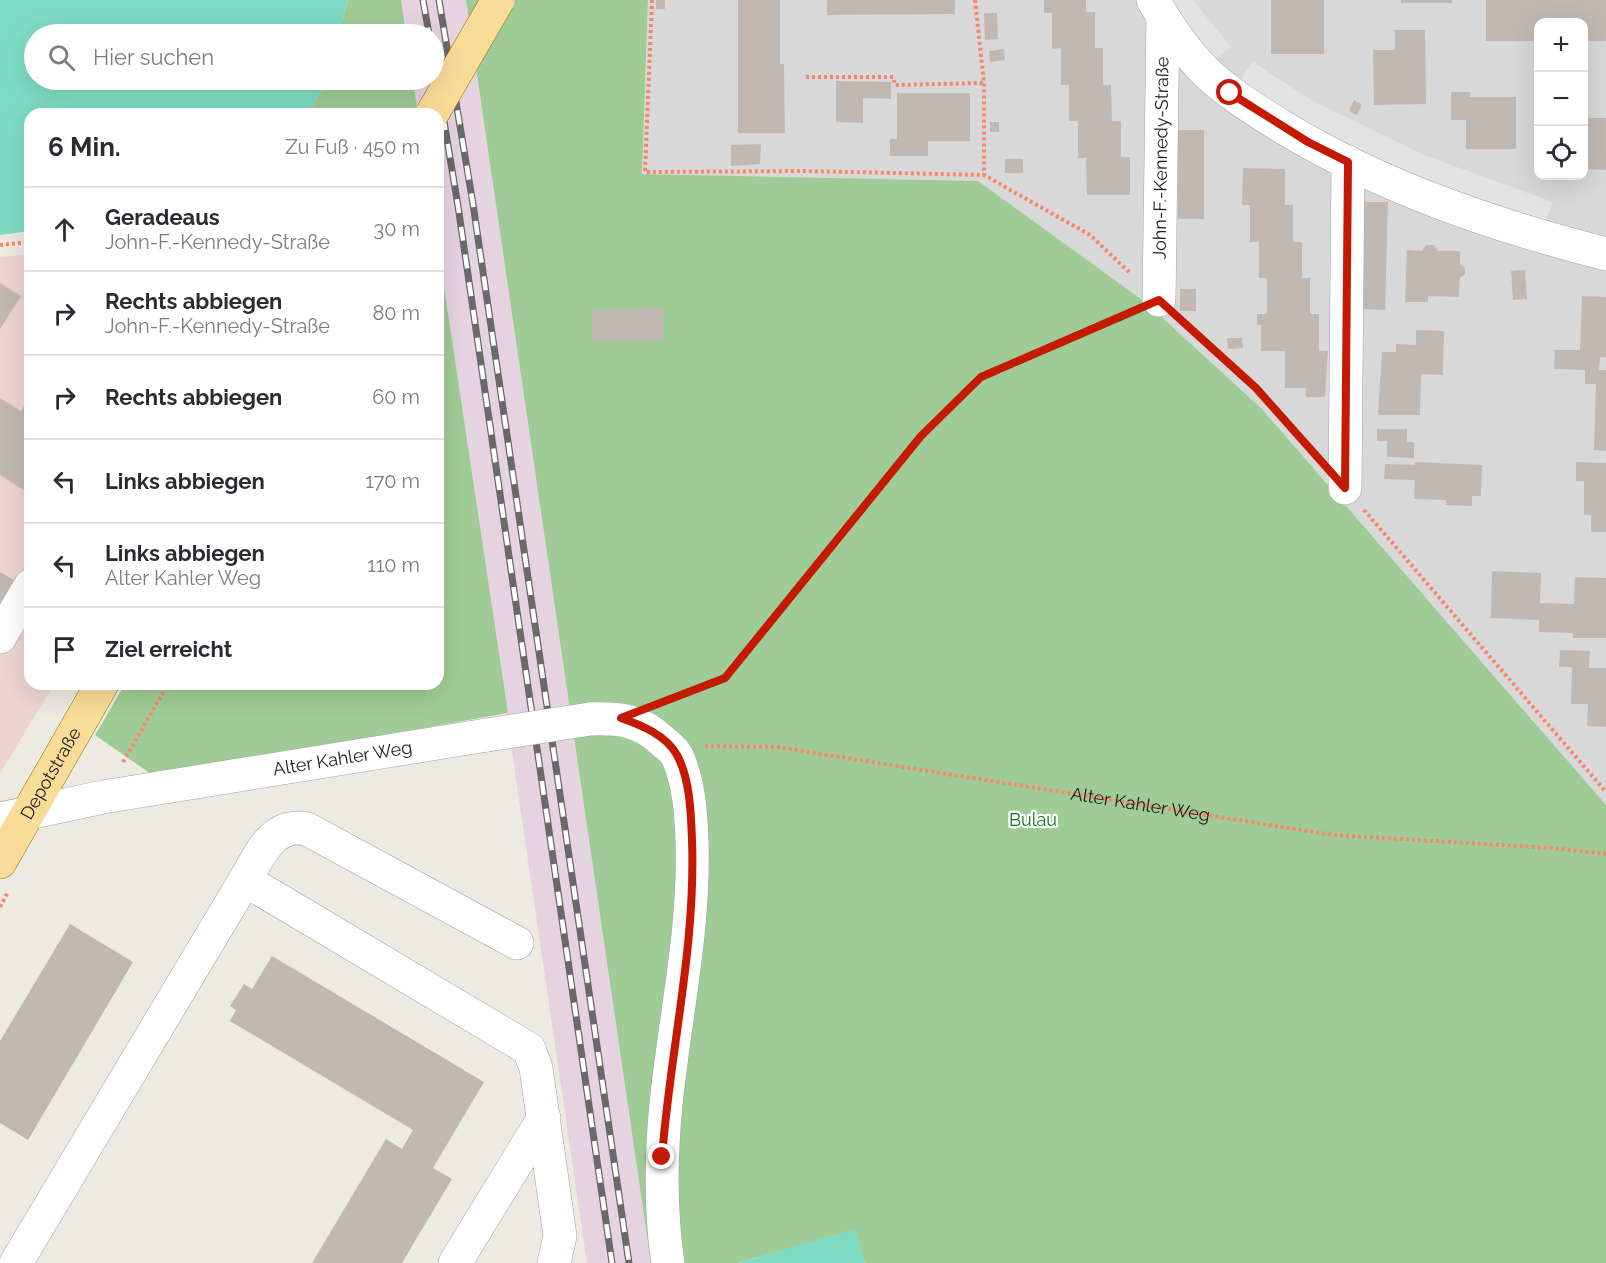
<!DOCTYPE html>
<html lang="de">
<meta charset="utf-8">
<style>
body{margin:0;font-family:Raleway,sans-serif;background:#f7f7f7;color:#2b2b33}
.controls{position:absolute;right:18px;top:18px;display:grid;overflow:hidden;border-radius:12px;box-shadow:0 6px 24px #0002}
.controls button{width:54px;height:54px;display:grid;place-items:center;padding:0;border:0;border-bottom:2px solid #e1e1e2;background:#fff;color:#2b2b33;font:30px sans-serif}
.stop{position:absolute;width:18px;height:18px;margin:-14px;border:4px solid #c41a03;border-radius:50%;background:#fff}
.stop.end{background:#c41a03;border-color:#fff;box-shadow:0 2px 6px #0008}
.list{margin:0;padding:0;list-style:none}
h2{display:flex;justify-content:space-between;align-items:center;height:78px;margin:0;padding:0 24px;font-size:26px}
h2 small{font-size:20px;font-weight:400;color:#7c7c81}
.list li{display:grid;grid-template-columns:39px 1fr auto;gap:18px;align-items:center;box-sizing:border-box;height:84px;padding:0 24px;border-top:2px solid #e1e1e2}
.list b{display:block;font-size:22px;white-space:nowrap}
.list p{margin:0;font-size:20px;white-space:nowrap;color:#7c7c81}
.list em{font-size:20px;font-style:normal;color:#7c7c81}
.icon{flex:none;width:33px;height:33px;fill:none;stroke:currentColor;stroke-width:2;stroke-linecap:round;stroke-linejoin:round}
.map{position:relative;flex:none;width:1606px;height:1263px;overflow:hidden}
.search{position:absolute;background:#fff;box-shadow:0 6px 24px #0002;left:24px;top:24px;width:420px;height:66px;display:flex;align-items:center;gap:15px;box-sizing:border-box;padding:0 21px;border-radius:33px;color:#7c7c81;font-size:22px}
.panel{position:absolute;background:#fff;box-shadow:0 6px 24px #0002;left:24px;top:108px;width:420px;height:582px;border-radius:18px}
.map>svg:first-child{display:block}
</style>
<div class="map">
<svg width="1606" height="1263" viewBox="0 0 1606 1263">
<rect width="100%" height="100%" fill="#edeae1"/>
<path fill="#d9d8d8" fill-rule="evenodd" d="M648,0H1606V805L1261,408L978,181L642,174ZM1538,22H1584V176H1538Z"/>
<polygon fill="#eed4d0" points="30,254 30,684 54,684 0,774 0,257"/>
<polygon fill="#e6d3e0" points="401,0 466,0 651,1263 587,1263 438,247 438,114 418,114 413,80 434,80 434,34 406,34"/>
<g fill="#9fcc96">
<polygon points="348,0 401,0 406,34 339,34"/>
<polygon points="466,0 648,0 642,174 978,181 1145,302 1261,408 1606,805 1606,1263 865,1263 854,1230 738,1263 651,1263"/>
<polygon points="327,80 413,80 418,114 308,114"/>
<polygon points="438,247 508,713 154,776 95,735 125,684 438,684"/>
</g>
<g fill="#7fdcc3">
<polygon points="0,0 348,0 339,34 34,34 34,80 327,80 308,114 30,114 30,231 0,235"/>
<polygon points="855,1229 865,1263 738,1263"/>
</g>
<g fill="#e3e3e3">
<polygon points="1153,0 1193,0 1231,47 1203,69"/>
<polygon points="1253,62 1311,100 1424,155 1553,202 1540,237 1230,93"/>
</g>
<g fill="#c1b9b1">
<rect x="656" y="0" width="9" height="9"/>
<polygon points="738,0 780,0 780,64 784,64 785,133 738,133"/>
<polygon points="827,0 955,0 955,14 827,15"/>
<polygon points="1044,0 1086,0 1086,12 1095,12 1095,48 1103,48 1103,85 1111,85 1112,121 1121,121 1121,157 1130,157 1130,195 1087,195 1086,158 1078,158 1078,121 1069,121 1069,85 1061,85 1061,48 1052,49 1052,13 1044,13"/>
<rect x="1271" y="0" width="53" height="54"/>
<rect x="1401" y="0" width="51" height="3"/>
<polygon points="1486,0 1606,0 1606,41 1584,41 1584,22 1538,22 1538,41 1486,41"/>
<polygon points="984,13 997,13 998,39 985,40"/>
<polygon points="1395,30 1425,30 1426,104 1374,105 1373,50 1395,50"/>
<polygon points="1004,49 1005,60 990,62 989,51"/>
<polygon points="836,81 891,82 891,99 863,98 863,123 836,122"/>
<polygon points="1451,92 1470,92 1470,97 1516,97 1516,149 1466,149 1466,120 1451,120"/>
<polygon points="897,93 970,93 970,141 928,141 928,156 890,156 890,139 897,139"/>
<polygon points="1354,100 1362,105 1357,115 1349,111"/>
<polygon points="1587,118 1606,118 1606,170 1587,169"/>
<rect x="990" y="122" width="9" height="10"/>
<rect x="1178" y="130" width="26" height="89"/>
<polygon points="761,144 760,164 731,166 731,145"/>
<rect x="1005" y="159" width="18" height="14"/>
<polygon points="1243,168 1285,169 1285,205 1293,205 1293,242 1302,242 1302,278 1310,278 1310,314 1319,314 1319,351 1328,351 1325,397 1306,397 1306,388 1285,388 1285,351 1261,351 1261,325 1257,325 1257,314 1267,314 1267,278 1259,278 1259,242 1250,242 1250,205 1242,205"/>
<polygon points="1363,202 1388,202 1385,310 1360,309"/>
<polygon points="1426,245 1434,245 1438,251 1460,251 1460,264 1465,268 1465,274 1460,278 1459,297 1428,296 1428,302 1405,302 1407,250 1422,251"/>
<polygon points="1525,270 1527,299 1513,300 1511,271"/>
<polygon points="0,283 21,296 0,329"/>
<rect x="1180" y="289" width="16" height="22"/>
<polygon points="1582,296 1606,297 1606,357 1600,357 1599,370 1606,370 1606,451 1594,450 1596,384 1585,384 1585,370 1554,369 1555,350 1580,350"/>
<polygon points="663,308 663,341 592,342 592,310"/>
<polygon points="1416,330 1444,331 1443,375 1421,374 1420,415 1378,415 1382,352 1396,352 1396,344 1416,345"/>
<polygon points="1227,338 1242,338 1243,348 1228,349"/>
<polygon points="30,396 30,494 0,475 0,398 21,411"/>
<polygon points="1377,429 1407,429 1407,442 1414,442 1414,458 1387,457 1387,441 1377,441"/>
<polygon points="1415,462 1482,465 1481,496 1472,496 1472,506 1446,505 1446,500 1414,499 1415,480 1384,479 1385,464 1415,465"/>
<polygon points="1576,462 1606,463 1606,532 1591,532 1591,515 1584,515 1584,481 1576,481"/>
<polygon points="1492,571 1541,573 1540,603 1574,604 1575,577 1606,578 1606,638 1573,638 1573,633 1539,632 1539,620 1491,618"/>
<polygon points="0,572 14,580 0,603"/>
<polygon points="1560,650 1590,651 1589,668 1606,668 1606,727 1587,726 1588,704 1571,704 1572,667 1559,667"/>
<polygon points="70,924 133,962 28,1140 0,1123 0,1041"/>
<polygon points="272,956 484,1082 433,1168 452,1179 402,1263 312,1263 386,1139 402,1149 413,1130 230,1021 236,1010 230,1006 244,984 252,989"/>
</g>
<g fill="none" stroke-linecap="round" stroke-linejoin="round">
<g stroke="#a2a2a2" stroke-width="34">
<g id="minor">
<path d="M1153,0C1167,24 1184,50 1204,70C1226,92 1254,109 1281,126C1381,187 1493,225 1606,254"/>
<path id="s2" d="M1159,300L1163,17"/>
<polyline points="1345,488 1348,162"/>
<polyline points="0,637 30,586"/>
<path d="M590,719C619,718 640,720 661,740C667,745 674,750 677,756C689,782 691,813 692,841C695,930 675,1015 666,1104C661,1156 660,1211 668,1263"/>
<path id="s3" d="M0,819L103,797L487,735"/>
<path d="M245,880C260,855 272,822 307,829L517,943"/>
<polyline points="16,1263 245,880 529,1049 536,1068 560,1236 554,1263"/>
<polyline points="455,1263 544,1118"/>
</g>
</g>
<g stroke="#907202" stroke-width="34">
<g id="major">
<path id="s4" d="M0,862L102,684"/>
</g>
</g>
<g stroke="#f78767" stroke-width="4" stroke-dasharray="3 3" stroke-linecap="butt">
<polyline points="652,0 645,172 805,171 984,175 1090,235 1129,272"/>
<polyline points="975,0 984,83 984,175"/>
<polyline points="806,77 893,77 895,85 984,83"/>
<polyline points="0,245 30,242"/>
<polyline points="1181,320 1256,389 1315,455"/>
<polyline points="1364,510 1606,792"/>
<polyline points="661,703 725,678 921,436 981,377 1132,312"/>
<path id="s1" d="M705,746L777,747L1333,835L1552,848L1606,854"/>
<polyline points="123,762 168,684"/>
<polyline points="0,907 8,892"/>
</g>
<use href="#minor" stroke="#fff" stroke-width="33"/>
<use href="#major" stroke="#fadc99" stroke-width="33"/>
<g stroke="#696969" stroke-width="7">
<g id="rail">
<polyline points="423,0 429,34"/>
<polyline points="439,0 473,204 629,1263"/>
<polyline points="434,61 458,206 612,1263"/>
</g>
</g>
<use href="#rail" stroke="#fff" stroke-width="4.5" stroke-dasharray="14" stroke-linecap="butt"/>
<g stroke="#a2a2a2" stroke-width="34" stroke-linecap="butt">
<polyline id="minor-bridge" points="487,735 590,719"/>
</g>
<g stroke="#907202" stroke-width="34" stroke-linecap="butt">
<polyline id="major-bridge" points="432,114 498,0"/>
</g>
<use href="#minor-bridge" stroke="#fff" stroke-width="33"/>
<use href="#major-bridge" stroke="#fadc99" stroke-width="33"/>
</g>
<g fill="none" stroke-linecap="round" stroke-linejoin="round">
<path stroke="#c41a03" stroke-width="8" d="M662,1157C670,1051 696,947 692,840C691,813 690,779 677,755C666,735 641,725 621,718L725,678L921,436L981,377L1159,300L1256,388L1345,488L1348,162L1308,142L1230,93"/>
</g>
<g text-anchor="middle" stroke-width="4.5" stroke-linejoin="round" paint-order="stroke">
<g font-size="18" fill="#1b1b1b" stroke="#fff">
<text dy="6" stroke="none"><textPath href="#s2" startOffset="142">John-F.-Kennedy-Straße</textPath></text>
<text dy="6" stroke="none"><textPath href="#s3" startOffset="348">Alter Kahler Weg</textPath></text>
<text dy="6" stroke="none"><textPath href="#s4" startOffset="102">Depotstraße</textPath></text>
<text dy="6" stroke="none"><textPath href="#s1" startOffset="440">Alter Kahler Weg</textPath></text>
</g>
<g font-size="18" fill="#0d7622" stroke="#fff">
<text x="1033" y="826">Bulau</text>
</g>
</g>
</svg>
<div class="controls">
<button>+</button>
<button>−</button>
<button><svg class="icon" aria-label="locate" viewBox="0 0 24 24"><circle cx="12" cy="12" r="6"/><path d="M12 2v4M12 18v4M2 12h4M18 12h4"/></svg></button>
</div>
<div class="stop" style="left:1230px;top:93px"></div>
<div class="stop end" style="left:662px;top:1157px"></div>
<div class="search"><svg class="icon" aria-label="search" viewBox="0 0 24 24"><circle cx="10" cy="10" r="6"/><path d="M15 15l6 6"/></svg>Hier suchen</div>
<section class="panel">
<h2>6 Min.<small>Zu Fuß · 450 m</small></h2>
<ul class="list">
<li><svg class="icon" aria-label="ahead" viewBox="0 0 24 24"><path d="M12 20V5M6 11l6-6 6 6"/></svg><div><b>Geradeaus</b><p>John-F.-Kennedy-Straße</p></div><em>30 m</em></li>
<li><svg class="icon" aria-label="right" viewBox="0 0 24 24"><path d="M7 20v-9h11M14 6l5 5-5 5"/></svg><div><b>Rechts abbiegen</b><p>John-F.-Kennedy-Straße</p></div><em>80 m</em></li>
<li><svg class="icon" aria-label="right" viewBox="0 0 24 24"><path d="M7 20v-9h11M14 6l5 5-5 5"/></svg><div><b>Rechts abbiegen</b></div><em>60 m</em></li>
<li><svg class="icon" aria-label="left" viewBox="0 0 24 24"><path d="M17 20v-9H6M10 6l-5 5 5 5"/></svg><div><b>Links abbiegen</b></div><em>170 m</em></li>
<li><svg class="icon" aria-label="left" viewBox="0 0 24 24"><path d="M17 20v-9H6M10 6l-5 5 5 5"/></svg><div><b>Links abbiegen</b><p>Alter Kahler Weg</p></div><em>110 m</em></li>
<li><svg class="icon" aria-label="arrive" viewBox="0 0 24 24"><path d="M6 21V4h12l-3 4 3 4H6"/></svg><div><b>Ziel erreicht</b></div></li>
</ul>
</section>
</div>
